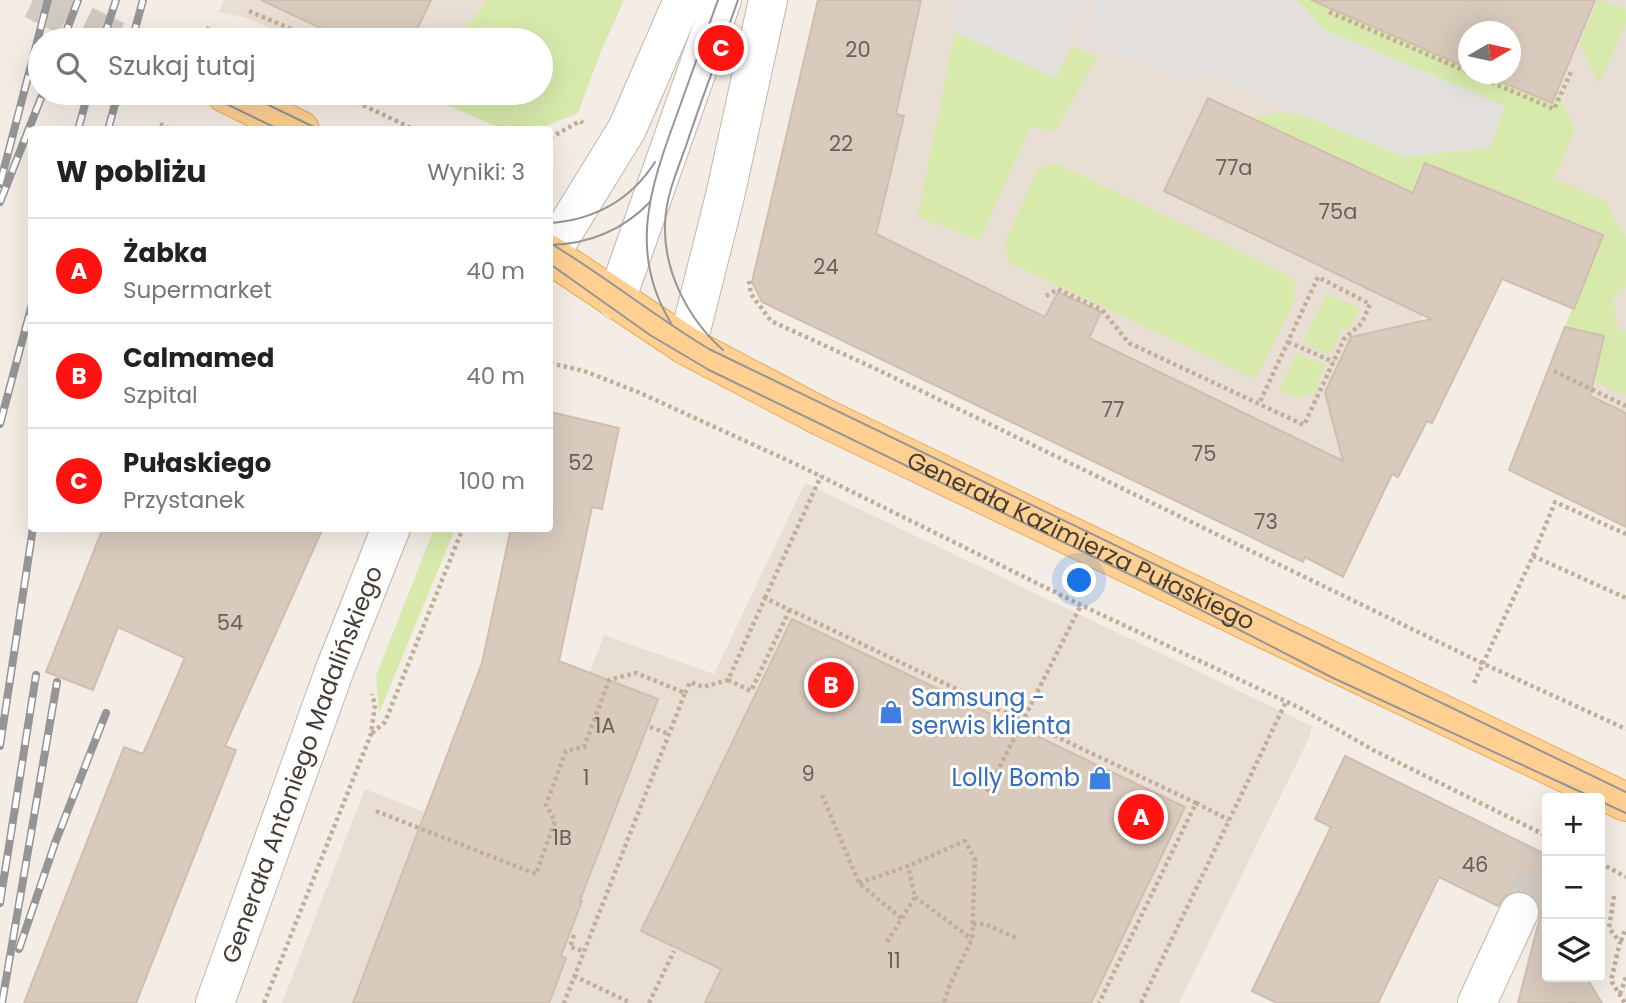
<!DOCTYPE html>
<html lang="pl">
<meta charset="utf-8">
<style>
body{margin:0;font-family:Poppins,sans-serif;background:#f2f2f2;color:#222}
.controls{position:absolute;right:21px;bottom:21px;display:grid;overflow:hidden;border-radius:7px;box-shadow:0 7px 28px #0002}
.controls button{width:63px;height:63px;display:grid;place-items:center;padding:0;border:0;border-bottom:2px solid #e0e0e0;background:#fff;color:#222;font:35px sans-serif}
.compass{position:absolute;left:1458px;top:21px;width:63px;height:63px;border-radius:50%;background:#fff;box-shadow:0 7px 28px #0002;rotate:81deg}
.you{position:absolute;left:1080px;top:581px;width:24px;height:24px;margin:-18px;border:5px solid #fff;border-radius:50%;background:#1a73e8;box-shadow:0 0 0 10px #1a73e833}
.badge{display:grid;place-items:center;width:46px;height:46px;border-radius:50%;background:#ff1210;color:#fff;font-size:23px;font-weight:700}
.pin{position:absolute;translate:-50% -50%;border:4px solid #fff;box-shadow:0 2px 7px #0006}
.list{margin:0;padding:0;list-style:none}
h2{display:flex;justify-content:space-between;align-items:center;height:91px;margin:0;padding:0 28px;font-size:30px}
h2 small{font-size:23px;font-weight:400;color:#767676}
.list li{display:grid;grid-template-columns:46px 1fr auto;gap:21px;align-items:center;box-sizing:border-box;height:105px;padding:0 28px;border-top:2px solid #e0e0e0}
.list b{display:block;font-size:26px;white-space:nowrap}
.list p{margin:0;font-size:23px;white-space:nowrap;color:#767676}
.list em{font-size:23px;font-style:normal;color:#767676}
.icon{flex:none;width:38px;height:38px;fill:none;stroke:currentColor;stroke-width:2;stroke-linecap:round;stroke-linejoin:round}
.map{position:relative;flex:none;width:1626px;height:1003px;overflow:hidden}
.search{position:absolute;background:#fff;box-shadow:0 7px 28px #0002;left:28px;top:28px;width:525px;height:77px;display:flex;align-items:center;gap:18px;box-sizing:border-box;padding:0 24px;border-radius:38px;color:#767676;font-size:26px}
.panel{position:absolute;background:#fff;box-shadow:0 7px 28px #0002;left:28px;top:126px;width:525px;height:406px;border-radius:7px}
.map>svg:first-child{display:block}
</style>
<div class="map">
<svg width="1626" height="1003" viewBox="0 0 1626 1003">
<rect width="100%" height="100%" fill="#f3ede5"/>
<g fill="#e8ded3" fill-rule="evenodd">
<polygon points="224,0 624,0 601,51 578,113 540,128 503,129 419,93 541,93 541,40 298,40 244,17 219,12"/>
<path d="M818,0H1626V527L1509,470L1603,235L1426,163L1397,232L1451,257L1303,562L762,302L752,282ZM1468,32H1510V74H1468Z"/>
<polygon points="805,483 1312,726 1309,738 1179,1003 282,1003 365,789 521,850 604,635 714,674"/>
</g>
<g fill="#d7eaac">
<polygon points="486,0 624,0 601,51 578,113 540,128 503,129 420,93 541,93 541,40 459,40"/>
<polygon points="1216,0 1338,0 1334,10 1468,68 1468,74 1482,74 1551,103 1557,91 1575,129 1554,179 1604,200 1626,238 1626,285 1613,299 1619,332 1626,329 1626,396 1552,361 1604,336 1565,327 1572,309 1575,309 1603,235 1426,163 1413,192 1406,189 1404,192 1364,172 1364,170 1250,118 1281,112 1374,129"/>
<polygon points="1598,0 1626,9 1626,23 1599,85 1580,44"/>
<polygon points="955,32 1055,77 1073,47 1097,56 1055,132 1030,127 980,240 917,217"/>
<polygon points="1056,163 1294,278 1295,300 1255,379 1008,262 1005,242 1037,170"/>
<polygon points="1327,295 1360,308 1348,331 1341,329 1330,355 1306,345 1304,338"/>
<polygon points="1297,353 1325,365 1315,393 1296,398 1279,390"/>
<polygon points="434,529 455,529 379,713 376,676"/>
</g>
<g fill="#e4e0dd">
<polygon points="958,0 1088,0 1055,78 952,31"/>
<polygon points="1096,0 1292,0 1298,2 1323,29 1505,106 1490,148 1404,157 1198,71 1190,85 1081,39"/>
</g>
<g fill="#d8cabd" stroke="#d0bdad" stroke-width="2">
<polygon points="261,0 431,0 412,40 346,40"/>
<polygon points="818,0 921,0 896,114 904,116 876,234 1045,317 1058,292 1101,312 1089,338 1343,461 1325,392 1351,337 1431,319 1164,191 1208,98 1413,193 1425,163 1603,235 1574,309 1502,279 1432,423 1427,421 1398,477 1392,474 1343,577 1305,557 1303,562 762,302 752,282"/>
<polygon points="1311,0 1595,0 1552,103 1482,74 1510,74 1510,32 1468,32 1468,68"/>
<polygon points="1565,327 1604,336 1590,396 1626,413 1626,527 1509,470"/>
<polygon points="550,412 619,428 602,509 592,507 559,661 658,699 580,900 582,901 561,956 566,958 549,1003 353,1003 482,663 511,528 550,528"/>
<polygon points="103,528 323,528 225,746 236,750 136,1003 24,1003 124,747 143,754 185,658 118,627 93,690 46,672"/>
<polygon points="792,619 1185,807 1091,1003 705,1003 721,969 641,931"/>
<polygon points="1345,756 1547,855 1547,977 1586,977 1602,1003 1518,1003 1539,921 1541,909 1537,900 1529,892 1516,890 1506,895 1498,906 1439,877 1378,1003 1277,1003 1252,991 1331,827 1315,819"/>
</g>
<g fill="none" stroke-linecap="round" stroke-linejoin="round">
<polyline stroke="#d0cac2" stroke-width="38" stroke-dasharray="38 19" stroke-linecap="butt" points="1519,912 1547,858"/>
<polyline stroke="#d0cac2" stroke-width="38" stroke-dasharray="38 19" stroke-linecap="butt" points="33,0 116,40"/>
<g stroke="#c2b6aa" stroke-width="40">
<g id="minor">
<polyline points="550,254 627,129 683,0"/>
<polyline points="616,300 722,0"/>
<polyline points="687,346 725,196 768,0"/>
<path id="s1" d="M215,1003L335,669L391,528"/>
<polyline points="1477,1003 1519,912"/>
</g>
</g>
<g stroke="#e9ab5e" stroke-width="40">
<g id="major">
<polyline points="225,93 300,130"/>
<path id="s2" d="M550,255L687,346L822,417L1626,802"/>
</g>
</g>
<g stroke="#c2ad98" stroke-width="4.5" stroke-dasharray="3.5 3.5" stroke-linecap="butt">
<polyline points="249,11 317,40"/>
<polyline points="1329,12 1468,72"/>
<polyline points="206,28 228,40"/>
<polyline points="1472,74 1554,109 1572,70"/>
<polyline points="338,93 415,130"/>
<polyline points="160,124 173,130"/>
<polyline points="550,138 580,121 583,123"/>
<polyline points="749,281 751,294 771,321 874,368 1484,664 1626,729"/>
<polyline points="1046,296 1058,289 1102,310 1129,343 1304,425 1344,339 1362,323 1370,304 1318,277 1259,404"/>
<polyline points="1288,342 1334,362"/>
<polyline points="550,363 584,371 638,392 800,466 1081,605 1302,709 1373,750 1547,836"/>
<polyline points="1554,371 1626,406"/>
<polyline points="1533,556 1555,502 1626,534"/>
<polyline points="765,598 821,476"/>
<polyline points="728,680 751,691 790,609"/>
<polyline points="1474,683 1533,556 1626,598"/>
<polyline points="685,693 690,682 703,687 728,680 765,598 1196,803 1099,1003"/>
<polyline points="650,727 669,734"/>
<polyline points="372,733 385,722 463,528"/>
<polyline points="987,792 1081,605"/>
<polyline points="822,795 859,883 902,919"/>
<polyline points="1196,803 1229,820"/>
<polyline points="376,811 536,874 555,821 546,805 566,751 584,747 609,680 636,673 685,693 564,1003"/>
<polyline points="1600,863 1626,877"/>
<polyline points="859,883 908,866 965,841 975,859 972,939 948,989 944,1003"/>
<polyline points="1614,896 1609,928 1620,942 1611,981 1625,1003"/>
<polyline points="915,897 972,939"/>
<polyline points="973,924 985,924 1016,938"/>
<polyline points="574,935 570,947 584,951"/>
<polyline points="1621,941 1626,928"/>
<polyline points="887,942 915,897 908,866"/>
<polyline points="574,976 631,1003"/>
<polyline points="1620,994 1626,977"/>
<polyline points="264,1003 371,734 375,705 372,694"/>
<polyline points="649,1003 674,951"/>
<polyline points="1141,1003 1286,702"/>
</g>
<use href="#minor" stroke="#fff" stroke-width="38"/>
<use href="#major" stroke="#ffd092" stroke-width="38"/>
<g stroke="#959595" stroke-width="2">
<polyline points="204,93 280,130"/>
<polyline points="244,93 320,130"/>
<path d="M550,223C594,220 631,200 655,162"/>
<path d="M550,243C605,276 654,316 709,349L1626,792"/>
<path d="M550,245C588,244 623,230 650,202"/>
<polyline points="550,264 650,335 709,370 1160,589 1331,677 1594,798"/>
<path d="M671,323C628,253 650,188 676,117C690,78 704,39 718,0"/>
<path d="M723,350C688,319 663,271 665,223C666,196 677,171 686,146C702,97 721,49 738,0"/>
<polyline points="1600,801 1626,813"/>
</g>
<g stroke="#959595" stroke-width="8">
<g id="rail">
<polyline points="63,40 78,0"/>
<polyline points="103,40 116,0"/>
<polyline points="132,40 143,0"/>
<polyline points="78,130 88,93"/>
<polyline points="108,130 118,93"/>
<polyline points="0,184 48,0"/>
<polyline points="0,202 43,93"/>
<polyline points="0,424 32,304"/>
<polyline points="0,746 33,528"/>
<polyline points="0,903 36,675"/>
<polyline points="19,949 55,843 106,713"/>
<polyline points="2,1003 57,682"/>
</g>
</g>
<use href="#rail" stroke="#fff" stroke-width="5" stroke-dasharray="16" stroke-linecap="butt"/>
</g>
<defs>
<g id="shop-bare" transform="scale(1.89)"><path d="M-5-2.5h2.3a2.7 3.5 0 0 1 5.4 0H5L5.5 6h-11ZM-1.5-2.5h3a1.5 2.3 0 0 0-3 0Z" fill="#3f7fe0" stroke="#fff" stroke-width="2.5" paint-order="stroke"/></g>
</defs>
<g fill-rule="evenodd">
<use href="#shop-bare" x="891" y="712"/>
<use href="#shop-bare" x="1100" y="778"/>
</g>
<g text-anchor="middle" stroke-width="6" stroke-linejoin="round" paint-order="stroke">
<g font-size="21" fill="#6a6056">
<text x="858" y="57">20</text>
<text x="841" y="151">22</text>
<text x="1234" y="175">77a</text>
<text x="1338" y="219">75a</text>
<text x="826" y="274">24</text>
<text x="1113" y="417">77</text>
<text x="1204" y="461">75</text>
<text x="581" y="470">52</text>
<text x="1266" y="529">73</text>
<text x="230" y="630">54</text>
<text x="605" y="733">1A</text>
<text x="808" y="781">9</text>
<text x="586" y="785">1</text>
<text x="562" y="845">1B</text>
<text x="1475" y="872">46</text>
<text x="894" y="968">11</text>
</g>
<g font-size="24" fill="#463d34" stroke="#fff">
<text dy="8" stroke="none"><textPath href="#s2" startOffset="604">Generała Kazimierza Pułaskiego</textPath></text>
<text dy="8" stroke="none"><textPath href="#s1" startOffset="254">Generała Antoniego Madalińskiego</textPath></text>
</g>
<g font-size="24" fill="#366cbe" stroke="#fff" text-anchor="start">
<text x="911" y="706">Samsung -<tspan x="911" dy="28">serwis klienta</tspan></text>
<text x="1080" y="786" text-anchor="end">Lolly Bomb</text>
</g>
</g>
</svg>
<div class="controls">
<button>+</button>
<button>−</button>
<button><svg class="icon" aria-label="layers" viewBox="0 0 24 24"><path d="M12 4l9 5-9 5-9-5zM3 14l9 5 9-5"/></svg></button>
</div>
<svg class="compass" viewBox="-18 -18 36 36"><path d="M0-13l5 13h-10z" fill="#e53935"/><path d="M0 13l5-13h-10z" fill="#767676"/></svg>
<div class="you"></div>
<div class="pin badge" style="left:1141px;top:817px">A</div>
<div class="pin badge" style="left:831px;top:685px">B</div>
<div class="pin badge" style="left:721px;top:48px">C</div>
<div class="search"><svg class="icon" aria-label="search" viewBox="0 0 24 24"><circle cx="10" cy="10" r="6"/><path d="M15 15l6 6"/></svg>Szukaj tutaj</div>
<section class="panel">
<h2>W pobliżu<small>Wyniki: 3</small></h2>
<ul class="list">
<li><span class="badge">A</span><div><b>Żabka</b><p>Supermarket</p></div><em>40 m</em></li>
<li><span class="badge">B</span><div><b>Calmamed</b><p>Szpital</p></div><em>40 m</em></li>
<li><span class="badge">C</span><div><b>Pułaskiego</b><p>Przystanek</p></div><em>100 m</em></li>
</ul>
</section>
</div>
